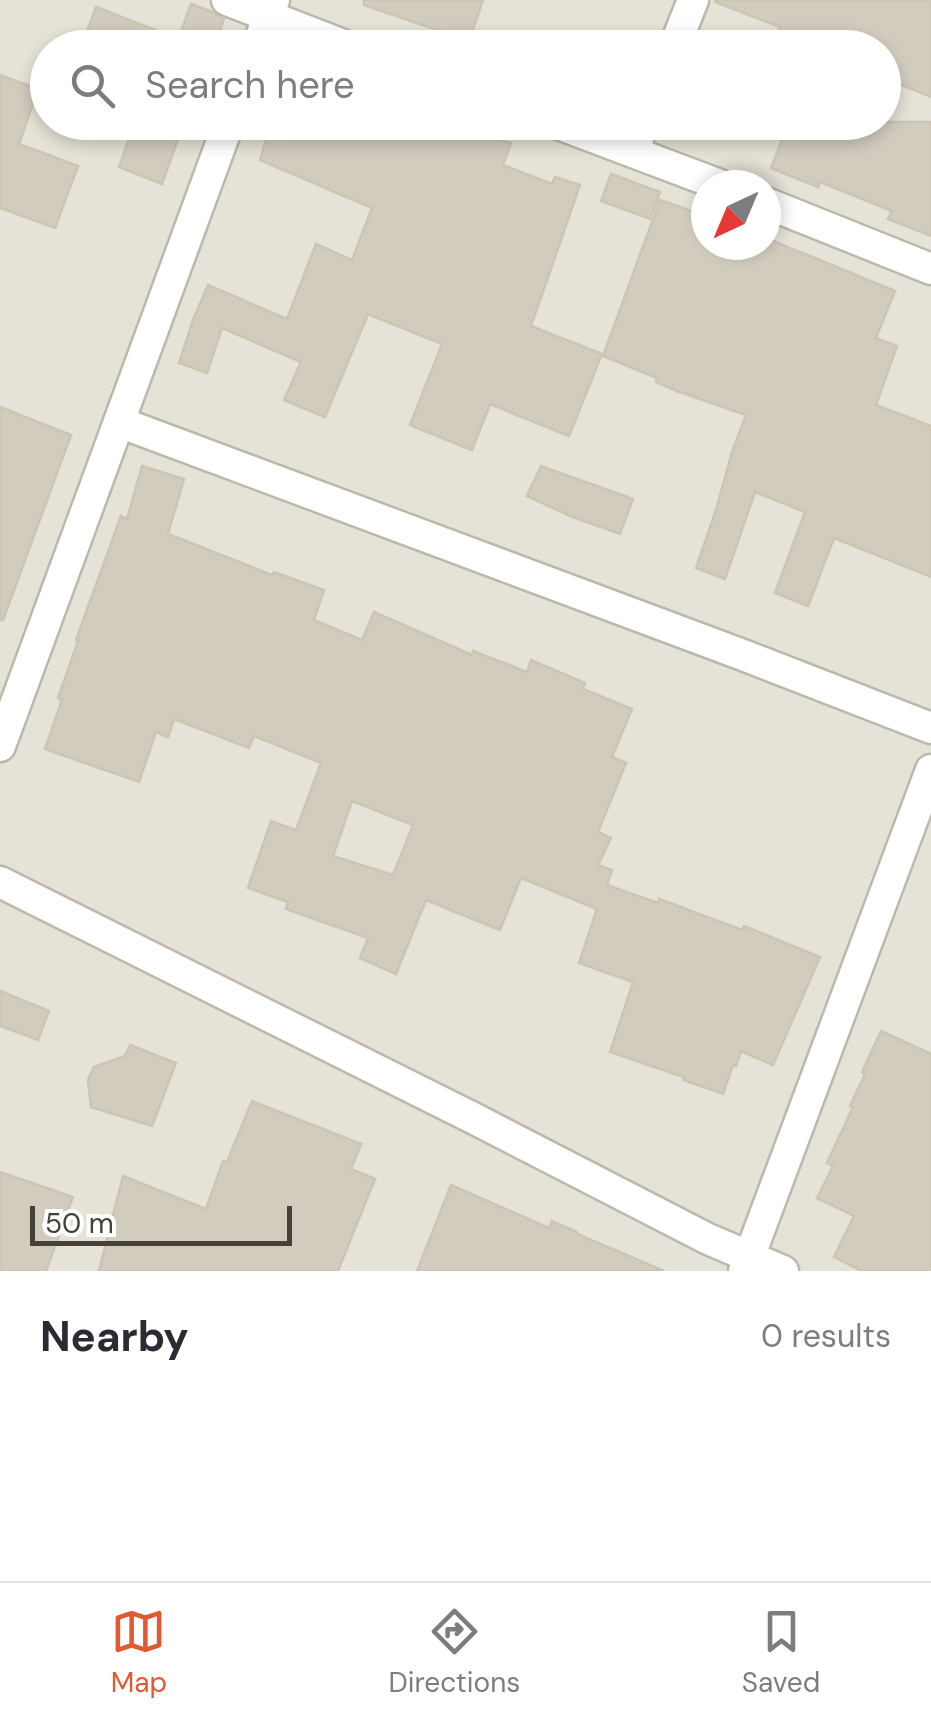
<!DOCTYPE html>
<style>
body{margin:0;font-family:"DM Sans",sans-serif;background:#f7f7f7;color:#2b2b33}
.compass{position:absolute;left:691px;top:170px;width:90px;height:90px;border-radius:50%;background:#fff;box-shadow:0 5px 15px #0003;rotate:224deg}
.scale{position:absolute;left:30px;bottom:25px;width:262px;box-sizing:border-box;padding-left:10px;border:5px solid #454138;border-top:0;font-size:28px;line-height:35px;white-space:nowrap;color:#454138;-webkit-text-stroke:8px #fff;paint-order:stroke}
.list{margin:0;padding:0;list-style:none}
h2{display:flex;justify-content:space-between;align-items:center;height:130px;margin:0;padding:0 40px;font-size:42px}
h2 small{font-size:32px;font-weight:400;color:#7c7c81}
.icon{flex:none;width:55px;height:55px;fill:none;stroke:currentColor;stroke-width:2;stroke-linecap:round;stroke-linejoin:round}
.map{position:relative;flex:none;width:931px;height:1271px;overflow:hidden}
.search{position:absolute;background:#fff;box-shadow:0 5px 15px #0003;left:30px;right:30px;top:30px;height:110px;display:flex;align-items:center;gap:25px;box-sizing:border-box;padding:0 35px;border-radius:55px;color:#7c7c81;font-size:38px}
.sheet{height:310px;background:#fff}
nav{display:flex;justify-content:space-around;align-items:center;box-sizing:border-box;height:140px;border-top:2px solid #e1e1e2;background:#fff;font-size:28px;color:#7c7c81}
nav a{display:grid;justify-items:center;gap:5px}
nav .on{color:#e05a31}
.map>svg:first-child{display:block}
</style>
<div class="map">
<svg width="931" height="1271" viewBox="0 0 931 1271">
<rect width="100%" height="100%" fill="#f2f0e8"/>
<path fill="#e5e2d7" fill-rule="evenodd" d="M0,0H931V1271H0ZM48,48H884V122H48ZM706,185H766V245H706Z"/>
<g fill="#d2ccbf" stroke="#ccc5b3" stroke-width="2.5" fill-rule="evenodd">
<polygon points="364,0 483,0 469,41 364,5"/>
<polygon points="715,0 931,0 931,97 884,78 884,48 772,48 780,27 715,2"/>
<polygon points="191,4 212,12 224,19 214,48 179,37"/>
<polygon points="96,7 194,45 194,48 81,48"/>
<polygon points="0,75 38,89 19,144 78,166 55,228 0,208"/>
<polygon points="135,122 184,122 162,184 119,167"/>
<polygon points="271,122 486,122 482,134 511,143 503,165 552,184 555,177 580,185 531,326 602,354 569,436 490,404 472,450 410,425 442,344 368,314 325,417 284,400 301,362 222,328 207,373 179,363 193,320 208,285 287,319 316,244 352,260 372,208 260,160"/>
<polygon points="789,122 931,122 931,236 888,219 892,211 820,182 818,187 771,168"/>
<polygon points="611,174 660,192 650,219 601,201"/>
<polygon points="660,200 706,216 706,245 766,245 766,238 895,291 876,338 897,346 876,405 931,426 931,577 834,538 808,606 775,593 805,512 755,492 725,579 696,568 716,510 732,452 746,415 677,391 656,382 657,378 603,356"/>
<polygon points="0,407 71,435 3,620 0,620"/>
<path d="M142,466L184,479L168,534L272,575L274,572L324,590L314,620L362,640L374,612L472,655L473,651L527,672L531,660L585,683L583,689L632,709L612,757L626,763L598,832L611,838L598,865L612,870L607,885L658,903L659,899L742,930L744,926L820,957L773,1065L741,1051L736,1066L733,1065L723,1094L683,1080L684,1077L610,1052L633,982L579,963L597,909L521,878L500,930L426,900L396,974L360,958L368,938L286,909L288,902L248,888L271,821L296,830L321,763L254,736L249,748L174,719L168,737L156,732L139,782L45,749L62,700L58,698L78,641L76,640L121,516L127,519ZM352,801L413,825L393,875L333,856Z"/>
<polygon points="541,466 633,499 620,534 570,516 527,496"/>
<polygon points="0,991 49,1011 38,1040 0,1026"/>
<polygon points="881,1031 931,1054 931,1271 862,1271 834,1257 854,1216 817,1198 833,1166 827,1163 853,1107 850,1106 865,1074 862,1072"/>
<polygon points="130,1045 176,1063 152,1126 91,1107 88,1080 94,1067 125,1056"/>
<polygon points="252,1101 361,1144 351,1169 375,1179 338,1271 99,1271 123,1176 206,1209 223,1161 227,1162"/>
<polygon points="0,1172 73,1197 46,1271 0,1271"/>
<polygon points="451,1185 549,1228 552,1221 577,1232 577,1234 664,1271 417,1271"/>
</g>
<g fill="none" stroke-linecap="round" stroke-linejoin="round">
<g stroke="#bcb8ac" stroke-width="35">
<g id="street">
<polyline points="227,0 351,48"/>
<polyline points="257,48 274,0"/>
<polyline points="674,48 693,0"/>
<polyline points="553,122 720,185"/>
<polyline points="633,152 644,122"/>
<polyline points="766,203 931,269"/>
<polyline points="119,422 743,655 931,728"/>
<polyline points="0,746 229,122"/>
<polyline points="0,882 473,1118 708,1239 783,1271"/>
<polyline points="744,1271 931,770"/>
</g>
</g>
<use href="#street" stroke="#fff" stroke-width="30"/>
</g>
</svg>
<svg class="compass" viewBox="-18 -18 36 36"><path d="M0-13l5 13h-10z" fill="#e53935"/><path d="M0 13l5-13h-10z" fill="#7c7c81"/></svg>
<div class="scale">50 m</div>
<div class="search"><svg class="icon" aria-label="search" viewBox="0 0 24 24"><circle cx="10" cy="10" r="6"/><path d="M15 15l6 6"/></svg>Search here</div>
</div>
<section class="sheet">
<h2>Nearby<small>0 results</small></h2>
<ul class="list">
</ul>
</section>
<nav>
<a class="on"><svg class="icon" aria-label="map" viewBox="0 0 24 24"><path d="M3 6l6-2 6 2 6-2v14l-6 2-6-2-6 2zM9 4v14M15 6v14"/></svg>Map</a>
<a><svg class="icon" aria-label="directions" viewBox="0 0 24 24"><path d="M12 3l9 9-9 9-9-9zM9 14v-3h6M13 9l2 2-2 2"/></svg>Directions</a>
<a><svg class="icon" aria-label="saved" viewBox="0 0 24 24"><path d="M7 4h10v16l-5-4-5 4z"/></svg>Saved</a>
</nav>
